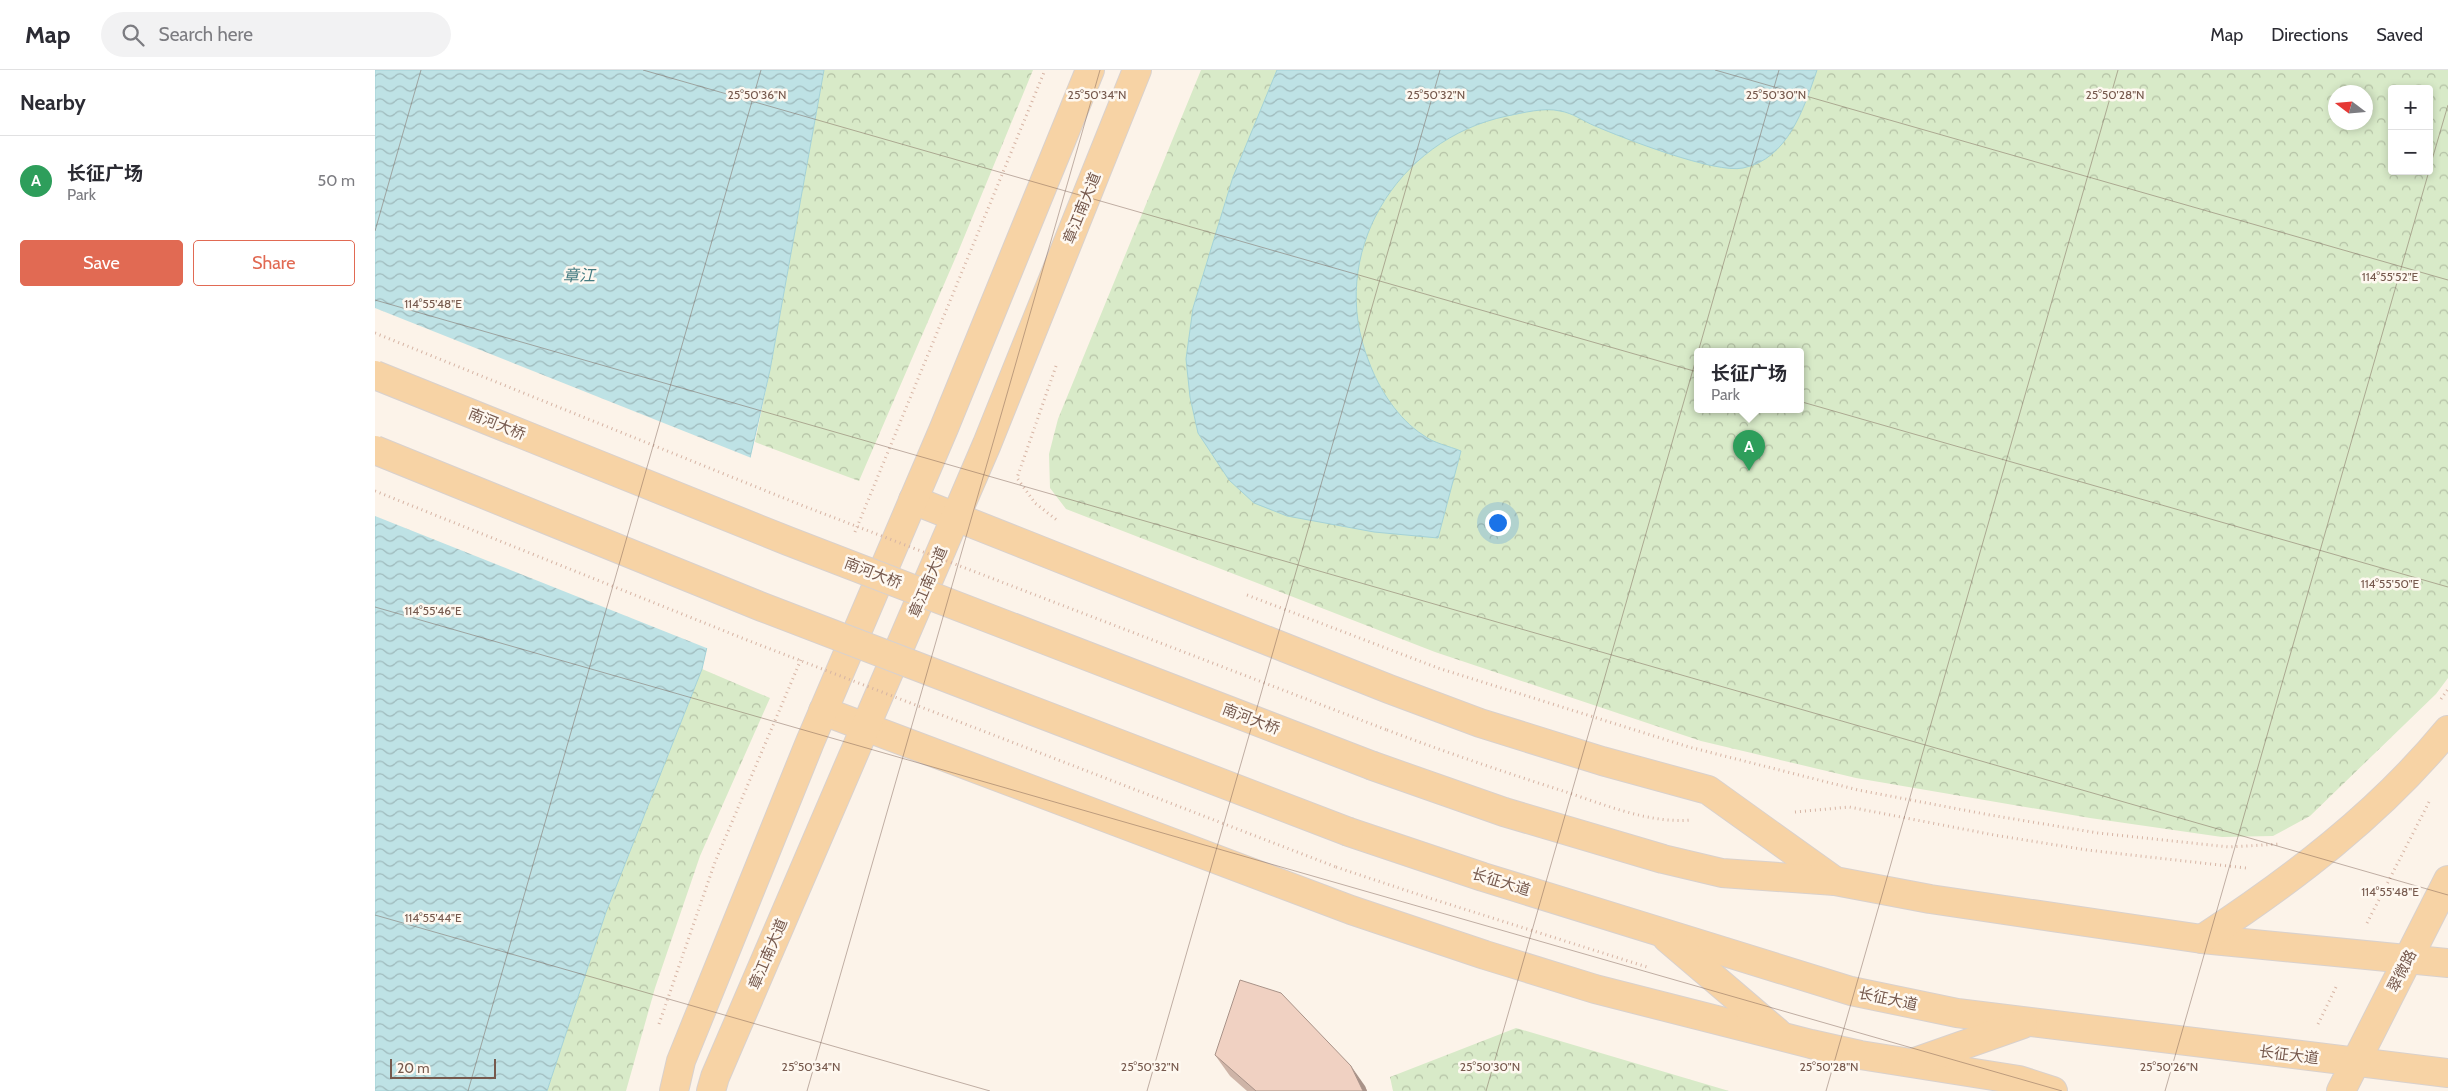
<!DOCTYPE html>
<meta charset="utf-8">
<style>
body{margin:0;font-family:Cabin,"Noto Sans SC",sans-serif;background:#f2f2f3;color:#2b2b33}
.controls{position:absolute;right:15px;top:15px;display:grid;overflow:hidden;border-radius:5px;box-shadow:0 2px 8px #0003}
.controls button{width:45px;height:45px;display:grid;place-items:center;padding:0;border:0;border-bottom:1px solid #e1e1e2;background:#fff;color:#2b2b33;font:25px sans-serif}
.compass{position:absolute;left:1953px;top:15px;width:45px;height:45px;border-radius:50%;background:#fff;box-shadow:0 2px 8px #0003;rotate:286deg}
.scale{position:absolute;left:15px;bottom:12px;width:106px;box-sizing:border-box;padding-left:5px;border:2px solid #76594d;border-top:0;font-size:14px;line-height:18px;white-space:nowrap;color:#76594d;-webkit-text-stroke:4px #fef8f0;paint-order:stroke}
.you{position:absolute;left:1122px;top:452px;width:18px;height:18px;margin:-12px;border:4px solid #fff;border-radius:50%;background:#1a73e8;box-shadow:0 0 0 8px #1a73e833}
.badge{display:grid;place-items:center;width:32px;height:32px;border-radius:50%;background:#e16a53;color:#fff;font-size:16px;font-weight:700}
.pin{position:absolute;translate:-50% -41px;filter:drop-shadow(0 1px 2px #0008)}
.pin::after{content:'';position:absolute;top:26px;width:18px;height:15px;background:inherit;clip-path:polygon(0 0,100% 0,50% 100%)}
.popup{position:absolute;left:1319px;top:278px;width:110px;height:65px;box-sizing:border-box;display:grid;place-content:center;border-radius:5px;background:#fff;filter:drop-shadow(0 1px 4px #0005);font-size:16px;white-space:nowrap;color:#7c7c81}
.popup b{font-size:19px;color:#2b2b33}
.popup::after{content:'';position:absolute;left:50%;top:100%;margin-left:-10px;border:10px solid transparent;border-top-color:#fff}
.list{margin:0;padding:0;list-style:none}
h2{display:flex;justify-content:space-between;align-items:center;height:65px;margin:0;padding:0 20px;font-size:21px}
h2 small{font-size:16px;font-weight:400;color:#7c7c81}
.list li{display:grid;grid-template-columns:32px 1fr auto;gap:15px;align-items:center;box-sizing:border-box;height:90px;padding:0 20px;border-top:1px solid #e1e1e2}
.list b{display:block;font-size:19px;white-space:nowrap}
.list p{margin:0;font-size:16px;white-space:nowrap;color:#7c7c81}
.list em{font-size:16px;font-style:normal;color:#7c7c81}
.actions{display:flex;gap:10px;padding:15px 20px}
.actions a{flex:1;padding:11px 0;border:1px solid #e16a53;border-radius:5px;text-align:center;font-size:18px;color:#e16a53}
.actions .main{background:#e16a53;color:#fff}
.icon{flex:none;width:28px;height:28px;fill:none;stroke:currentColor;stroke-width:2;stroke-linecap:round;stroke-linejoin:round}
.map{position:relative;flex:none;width:2073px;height:1021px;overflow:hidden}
header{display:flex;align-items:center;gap:30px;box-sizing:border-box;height:70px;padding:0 25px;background:#fff;border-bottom:1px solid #e1e1e2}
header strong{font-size:24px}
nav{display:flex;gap:28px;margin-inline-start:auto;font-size:18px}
.search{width:350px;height:45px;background:#f2f2f3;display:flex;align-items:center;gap:12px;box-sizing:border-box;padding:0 18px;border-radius:28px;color:#7c7c81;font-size:19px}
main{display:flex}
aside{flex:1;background:#fff}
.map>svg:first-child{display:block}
</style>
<header>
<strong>Map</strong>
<div class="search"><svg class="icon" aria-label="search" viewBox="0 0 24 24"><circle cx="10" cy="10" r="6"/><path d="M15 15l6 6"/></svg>Search here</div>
<nav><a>Map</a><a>Directions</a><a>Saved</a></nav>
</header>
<main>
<aside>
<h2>Nearby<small></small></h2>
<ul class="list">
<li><span class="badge" style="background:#2e9e5b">A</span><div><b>长征广场</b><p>Park</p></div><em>50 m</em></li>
</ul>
<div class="actions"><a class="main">Save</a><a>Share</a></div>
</aside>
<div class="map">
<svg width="2073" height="1021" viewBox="0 0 2073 1021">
<defs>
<pattern id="forest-crowns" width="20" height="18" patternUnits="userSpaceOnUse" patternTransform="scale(1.25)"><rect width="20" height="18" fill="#d8eac8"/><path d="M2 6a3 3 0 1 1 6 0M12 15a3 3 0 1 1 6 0" fill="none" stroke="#b4c1a5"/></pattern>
<pattern id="water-waves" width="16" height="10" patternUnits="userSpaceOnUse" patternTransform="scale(1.25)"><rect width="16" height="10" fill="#bee2e5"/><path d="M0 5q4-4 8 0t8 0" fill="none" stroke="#9fbabc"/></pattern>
</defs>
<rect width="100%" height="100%" fill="#fcf3e9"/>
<g fill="url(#forest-crowns)" fill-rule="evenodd">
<polygon points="449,0 658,0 583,182 484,411 380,372 395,300"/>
<path d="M826,0H2073V608L2061,624L1935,746L1898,766L1847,767L1715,748L1481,708L1326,671L1060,582L691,439L675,418L674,384L683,349ZM2017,19H2054V101H2017ZM1960,22H1990V52H1960ZM1323,282H1425V340H1323Z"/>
<polygon points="327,599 395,628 325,786 280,918 251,1021 172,1021 231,842"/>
<polygon points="1141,958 1354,1021 1018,1021 1015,1007"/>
</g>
<g fill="url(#water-waves)" stroke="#a4d2d7">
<polygon points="0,0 449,0 395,300 327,599 231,842 172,1021 0,1021"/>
<path d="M902,0H1442C1429,38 1413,89 1368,98C1340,104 1248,68 1220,56C1208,51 1198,43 1185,41C1169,37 1148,43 1132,46C1021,69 951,185 994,292C1004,319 1023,349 1048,365C1058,373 1074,376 1086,381L1063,468L999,462L912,446L879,433L854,410L823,363L815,327L811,289L818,238L858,107Z"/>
</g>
<polygon fill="#fcf3e9" points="0,238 379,389 334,579 0,446"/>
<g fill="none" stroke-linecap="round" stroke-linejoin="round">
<g stroke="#d9d1cd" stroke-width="30">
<g id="major">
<polyline points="538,430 1014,619 1105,653 1227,691 1333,720 1460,811"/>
<polyline points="448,641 976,840 1110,885 1220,919 1436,974 1485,985 1644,1010 1678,1021"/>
<polyline points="998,696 1129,742 1288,789 1347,803 1460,811 1555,829 1827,869 2073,893"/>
<polyline points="974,762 1108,807 1476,921 1582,943 2073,1003"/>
<polyline points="1292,868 1402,962"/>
<path d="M1827,869C1917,810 2004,744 2073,660"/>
<polyline points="1540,992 1648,954"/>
<polyline points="299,1021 306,991 435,672 569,358 715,0"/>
<polyline points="336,1021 340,1007 612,374 762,0"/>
<polyline points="1966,1021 2073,810"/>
</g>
</g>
<g stroke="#d6b4a4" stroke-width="3" stroke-dasharray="1 4" stroke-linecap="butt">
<polyline points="681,296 642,408 660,433 683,451"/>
<polyline points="480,462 670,0"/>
<polyline points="872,525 1063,598 1314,677 1483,720 1615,745 1723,763 1854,777 1905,774"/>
<polyline points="2066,629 2073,619"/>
<path d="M1012,660C1070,682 1129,702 1188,721C1228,734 1274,754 1317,750"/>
<polyline points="1420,742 1474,737 1619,765 1712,780 1871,798"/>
<polyline points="961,797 1048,826 1272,897"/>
<polyline points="1992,853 2054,732"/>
<polyline points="284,954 340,792 427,587"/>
<polyline points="1943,954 1962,915"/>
</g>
<use href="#major" stroke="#f7d3a5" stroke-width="28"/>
<g stroke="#d9d1cd" stroke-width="30" stroke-linecap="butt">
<g id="major-bridge">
<polyline points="0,305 413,471 998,696"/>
<polyline points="0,380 387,537 974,762"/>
</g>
</g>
<g stroke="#d6b4a4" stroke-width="3" stroke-dasharray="1 4" stroke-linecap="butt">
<polyline points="0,263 426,435 1012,660"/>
<polyline points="0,421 372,570 961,797"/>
</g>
<use href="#major-bridge" stroke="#f7d3a5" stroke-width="28"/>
</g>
<polygon fill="#ceb4a7" points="840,985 990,1016 992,1021 872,1021 855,1006"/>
<polygon fill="#a89288" points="976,996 990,1016 992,1021 988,1021"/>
<polygon fill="#f0d1c2" stroke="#a89288" points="865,910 906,923 976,996 988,1021 881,1021 840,985"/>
<path fill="none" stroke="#76594d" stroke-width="1" stroke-opacity="0.45" d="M268,0L2073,517M1340,0L2073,210M2054,100L2073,35M0,161L46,0M0,230L2073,825M0,537L1687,1021M0,845L615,1021M93,1021L386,0M432,1021L725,0M772,1021L1065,0M1111,1021L1404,0M1451,1021L1743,0M1790,1021L2054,101"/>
<g text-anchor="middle" stroke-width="5" stroke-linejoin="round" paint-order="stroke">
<g font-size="15" fill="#76594d" stroke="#fef8f0">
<text transform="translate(707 138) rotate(-68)" y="5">章江南大道</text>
<text transform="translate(122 354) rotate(22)" y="5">南河大桥</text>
<text transform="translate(498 503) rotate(21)" y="5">南河大桥</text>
<text transform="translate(553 512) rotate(-67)" y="5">章江南大道</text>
<text transform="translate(876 649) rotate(21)" y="5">南河大桥</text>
<text transform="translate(1126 812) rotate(17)" y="5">长征大道</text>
<text transform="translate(393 884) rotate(-67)" y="5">章江南大道</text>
<text transform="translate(2027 901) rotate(-63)" y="5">翠微路</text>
<text transform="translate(1513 929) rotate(12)" y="5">长征大道</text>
<text transform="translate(1914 985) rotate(7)" y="5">长征大道</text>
</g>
<g font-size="16" font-style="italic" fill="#447b81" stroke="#fef8f0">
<text x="204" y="211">章江</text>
</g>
</g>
<g font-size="12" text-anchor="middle" fill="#76594d" stroke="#fef8f0" stroke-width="5" stroke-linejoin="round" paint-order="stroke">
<text x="382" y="29">25°50'36"N</text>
<text x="722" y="29">25°50'34"N</text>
<text x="1061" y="29">25°50'32"N</text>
<text x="1401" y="29">25°50'30"N</text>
<text x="1740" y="29">25°50'28"N</text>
<text x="2015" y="211">114°55'52"E</text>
<text x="58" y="238">114°55'48"E</text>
<text x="2015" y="518">114°55'50"E</text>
<text x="58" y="545">114°55'46"E</text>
<text x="2015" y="826">114°55'48"E</text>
<text x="58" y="852">114°55'44"E</text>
<text x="436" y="1001">25°50'34"N</text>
<text x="775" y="1001">25°50'32"N</text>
<text x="1115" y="1001">25°50'30"N</text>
<text x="1454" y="1001">25°50'28"N</text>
<text x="1794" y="1001">25°50'26"N</text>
</g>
</svg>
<div class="controls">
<button>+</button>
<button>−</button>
</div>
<svg class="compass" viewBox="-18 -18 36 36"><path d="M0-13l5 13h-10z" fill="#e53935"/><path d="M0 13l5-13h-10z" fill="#7c7c81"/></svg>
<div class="scale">20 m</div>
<div class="you"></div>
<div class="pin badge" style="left:1374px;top:401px;background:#2e9e5b">A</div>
<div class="popup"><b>长征广场</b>Park</div>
</div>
</main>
